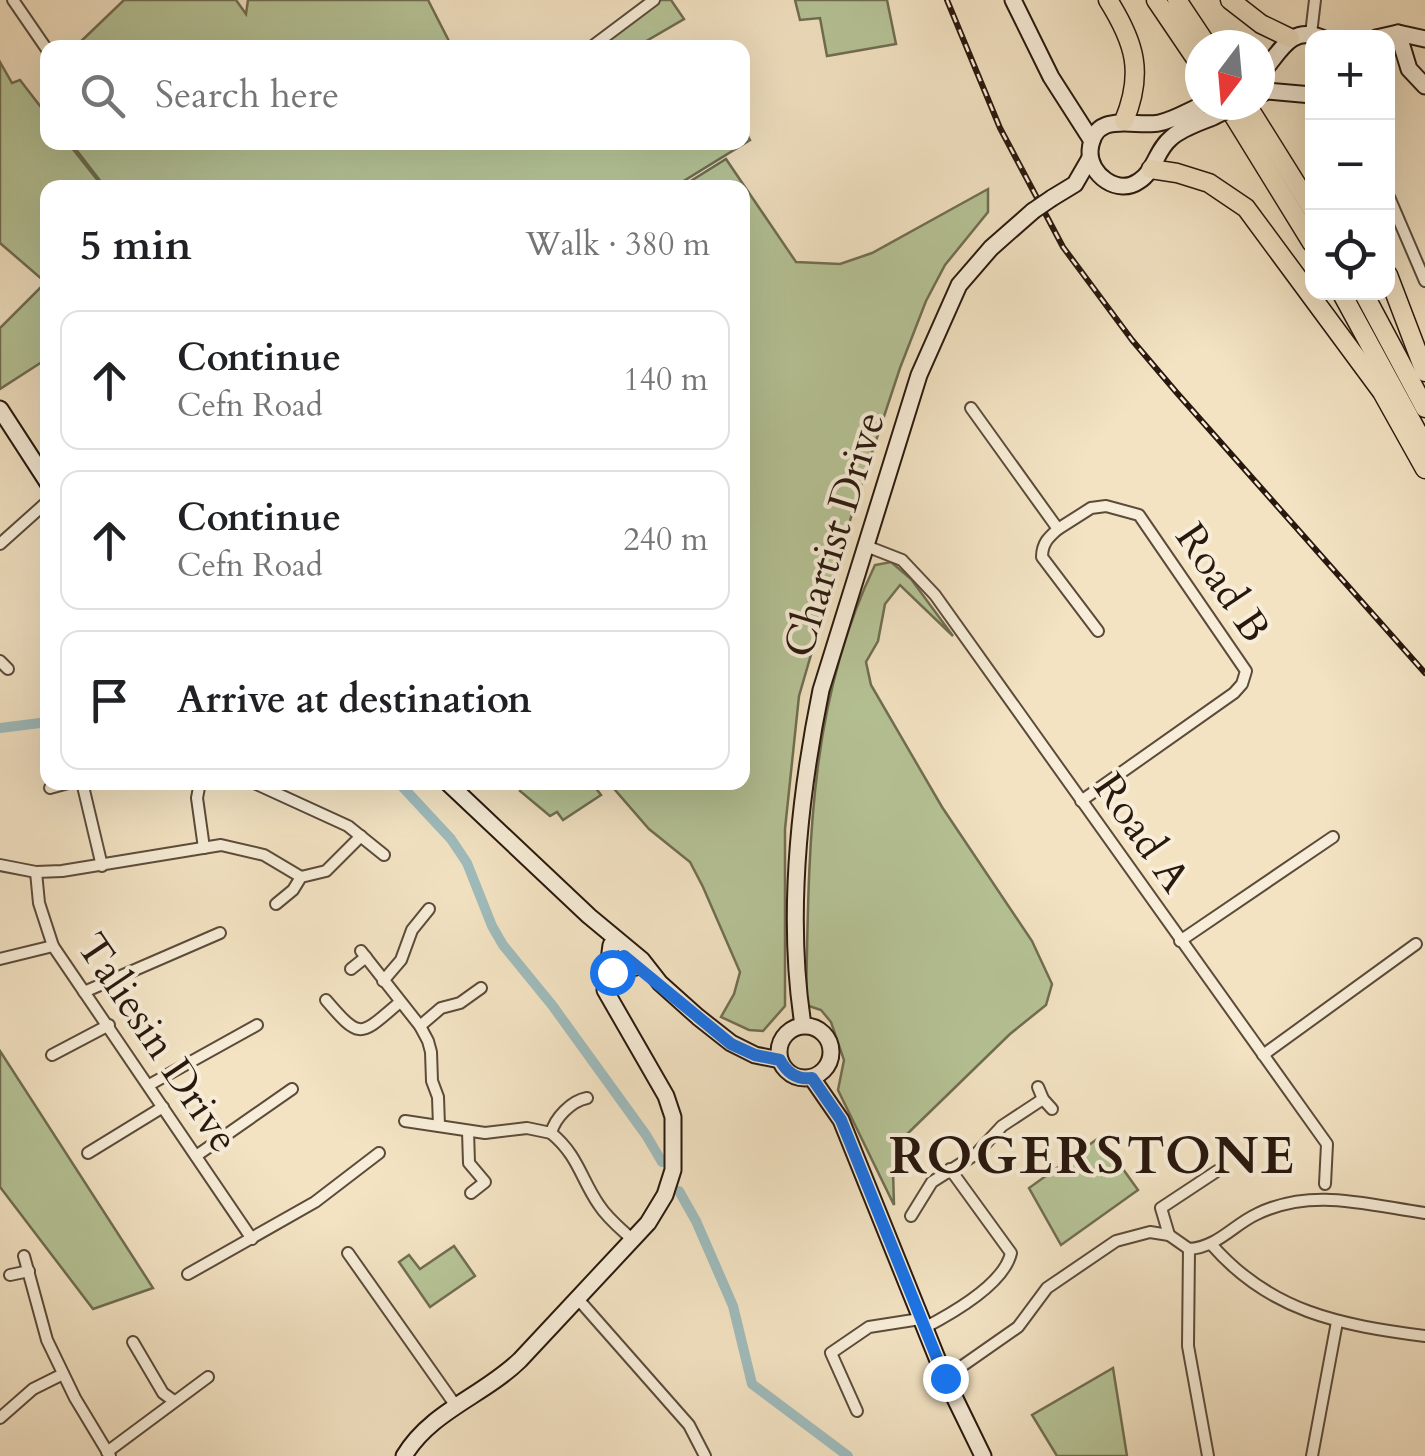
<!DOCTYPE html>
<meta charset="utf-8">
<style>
body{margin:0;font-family:Cardo,serif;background:#f6f6f6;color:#202124}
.controls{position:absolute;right:30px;top:30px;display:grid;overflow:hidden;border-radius:20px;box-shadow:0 10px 40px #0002}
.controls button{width:90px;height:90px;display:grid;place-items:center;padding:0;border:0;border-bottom:2px solid #e0e0e0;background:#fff;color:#202124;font:50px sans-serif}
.compass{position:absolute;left:1185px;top:30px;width:90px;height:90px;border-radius:50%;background:#fff;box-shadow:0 10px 40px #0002;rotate:196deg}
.stop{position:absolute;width:30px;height:30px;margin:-22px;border:8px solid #1a73e8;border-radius:50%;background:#fff}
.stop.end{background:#1a73e8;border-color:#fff;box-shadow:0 2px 10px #0008}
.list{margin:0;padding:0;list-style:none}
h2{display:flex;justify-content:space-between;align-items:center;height:130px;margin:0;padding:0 40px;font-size:42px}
h2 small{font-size:32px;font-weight:400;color:#757577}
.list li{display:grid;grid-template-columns:65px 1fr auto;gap:30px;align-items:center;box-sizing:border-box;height:140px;margin:0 20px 20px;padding:0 20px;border:2px solid #e0e0e0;border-radius:20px}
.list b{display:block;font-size:38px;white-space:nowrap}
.list p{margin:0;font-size:32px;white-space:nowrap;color:#757577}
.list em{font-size:32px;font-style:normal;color:#757577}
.icon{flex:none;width:55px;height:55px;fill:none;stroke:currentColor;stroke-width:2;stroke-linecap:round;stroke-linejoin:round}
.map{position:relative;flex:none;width:1425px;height:1456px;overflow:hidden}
.search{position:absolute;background:#fff;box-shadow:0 10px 40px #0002;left:40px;top:40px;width:710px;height:110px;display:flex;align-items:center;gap:25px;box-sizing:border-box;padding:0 35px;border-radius:20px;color:#757577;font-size:38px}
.panel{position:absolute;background:#fff;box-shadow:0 10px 40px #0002;left:40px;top:180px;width:710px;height:610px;border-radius:20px}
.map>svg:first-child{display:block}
</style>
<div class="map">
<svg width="1425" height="1456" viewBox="0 0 1425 1456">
<rect width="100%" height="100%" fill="#f3e3c3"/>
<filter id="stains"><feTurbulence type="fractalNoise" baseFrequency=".002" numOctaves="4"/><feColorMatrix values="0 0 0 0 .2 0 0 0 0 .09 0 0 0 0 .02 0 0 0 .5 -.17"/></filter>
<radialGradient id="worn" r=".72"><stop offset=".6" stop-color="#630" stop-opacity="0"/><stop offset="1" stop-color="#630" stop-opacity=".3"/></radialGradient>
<g fill="#b6c497" stroke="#706e52" stroke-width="2.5">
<polygon points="124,0 236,0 246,14 248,0 428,0 452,47 75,47"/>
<polygon points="654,0 671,0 684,19 636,47 590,48"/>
<polygon points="795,0 887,0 896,44 827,56 820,18 800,20"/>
<polygon points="0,62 12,83 20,80 47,115 48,142 68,143 103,187 48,188 48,276 44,281 0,243"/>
<polygon points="743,128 750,140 679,184 681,187 726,159 796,262 840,264 872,253 988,189 988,212 945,265 926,301 900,368 854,507 799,696 785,829 785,1006 763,1031 749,1030 721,1017 734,994 740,972 703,887 690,862 649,829 609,783 742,782 742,188 105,187 71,143 742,142"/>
<polygon points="47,281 47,364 45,360 0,389 0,328"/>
<path d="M891,562L911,579L953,636L900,585L885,604L878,641L866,662L871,685L942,807L1032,941L1052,984L1046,1005L1010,1034L904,1137L893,1171L894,1205L838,1090L844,1060L831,1022L821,1010L806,1005C809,853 807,706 875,565Z"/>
<polygon points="592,783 601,795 563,820 557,812 550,816 520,791 524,783"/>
<polygon points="0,1051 153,1288 93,1309 0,1187"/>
<polygon points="1100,1137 1138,1190 1061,1245 1029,1188"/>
<polygon points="454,1246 475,1276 430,1307 399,1262 409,1255 420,1269"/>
<polygon points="1113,1368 1127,1456 1057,1456 1032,1415"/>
</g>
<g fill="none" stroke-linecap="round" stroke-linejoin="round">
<g stroke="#9fbcbd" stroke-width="10">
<polyline points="0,728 48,722"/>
<polyline points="398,782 451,839 467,863 492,926 503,945 552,1005 646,1135 662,1162"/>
<polyline points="679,1191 696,1221 733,1306 752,1384 848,1456"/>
</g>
<g stroke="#5c4b3b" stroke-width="14">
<g id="street">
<polyline points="13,0 48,51"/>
<polyline points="1311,34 1315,0"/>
<polyline points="590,48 654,0"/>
<polyline points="1389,197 1425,281"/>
<path d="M971,408L1058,529C1049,537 1042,543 1042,557L1098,631"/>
<polyline points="1058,529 1091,508 1106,506 1139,515 1246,671 1242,684 1234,693 1081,801"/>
<polyline points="0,544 48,501"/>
<polyline points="866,546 902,560 935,595 1327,1144 1325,1184"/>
<polyline points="0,661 8,669"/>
<polyline points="82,782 102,866"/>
<polyline points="200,782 197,798 204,848"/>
<polyline points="252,782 348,826 384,855"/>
<polyline points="50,788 72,782"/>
<polyline points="0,865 36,872 62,871 221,845 264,855 301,877"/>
<polyline points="36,872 39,903 53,946 252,1239"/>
<polyline points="276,904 293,890 301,877 326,871 361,836"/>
<polyline points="1180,941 1333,837"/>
<polyline points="361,951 420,1026 428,1041 431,1052 432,1081 438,1097 439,1126"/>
<polyline points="0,959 53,946"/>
<polyline points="351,969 366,957"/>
<polyline points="383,981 401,960 412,930 429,909"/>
<polyline points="84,992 220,933"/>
<path d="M326,1000C361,1041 360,1036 400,1002"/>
<polyline points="420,1026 441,1008 460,1003 481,988"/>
<polyline points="52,1055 109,1025"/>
<polyline points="1263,1055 1416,944"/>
<polyline points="149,1085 257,1025"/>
<polyline points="1038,1087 1043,1099 1052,1109"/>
<path d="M405,1121L485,1133L527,1128L551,1133C555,1118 571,1101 587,1098"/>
<polyline points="468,1131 469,1163 485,1182 471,1193"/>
<path d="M551,1133C578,1155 581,1179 599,1205C608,1219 621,1229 633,1240"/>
<polyline points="88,1153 163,1107"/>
<polyline points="196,1156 292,1089"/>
<polyline points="911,1216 932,1182 976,1154 1002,1126 1043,1099"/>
<polyline points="1169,1235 1161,1208 1217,1171"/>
<path d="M1211,1244C1270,1312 1340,1325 1425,1336"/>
<path d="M1189,1249C1218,1247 1233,1225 1257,1214C1312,1187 1368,1205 1425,1213"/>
<polyline points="1189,1249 1188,1346 1208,1456"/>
<polyline points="348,1253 456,1406"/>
<polyline points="24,1256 47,1340 75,1398 110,1456"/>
<polyline points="188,1274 315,1202 379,1153"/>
<polyline points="10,1275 29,1271"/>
<polyline points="578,1299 689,1425 705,1456"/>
<path d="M924,1328C951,1314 1004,1284 1011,1253L950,1169"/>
<polyline points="133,1342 163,1393 174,1401"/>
<polyline points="945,1378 1018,1327 1047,1288 1116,1241 1150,1232 1169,1235 1189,1249"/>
<polyline points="857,1411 831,1353 869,1327 920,1319"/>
<polyline points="0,1418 33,1389 63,1374"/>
<polyline points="107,1452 208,1377"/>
<polyline points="1312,1456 1337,1322"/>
</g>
</g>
<g stroke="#29180e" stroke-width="19">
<g id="secondary">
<polyline points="1013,0 1051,77 1092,141"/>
<polyline points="1398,33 1409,69 1425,86"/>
<polyline points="1376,38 1398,33 1425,39"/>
<path d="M1260,75C1279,55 1289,24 1322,38"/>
<polyline points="1260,94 1268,91 1312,95"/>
<path d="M1202,105C1188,111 1174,120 1159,123C1135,128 1093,109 1090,151C1089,175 1118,196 1139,181C1155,171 1156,150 1171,138C1182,128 1199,123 1213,117"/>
<polyline points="1052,198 1075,184 1090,158"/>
<polyline points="0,409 48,483"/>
<polyline points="447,782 589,916 642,960 660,983 698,1017 731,1043 755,1055 780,1060"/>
<polyline points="607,981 622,969 636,967"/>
<path d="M803,1025C786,916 799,798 821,690L919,375L959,285L991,248L1033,211"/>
<circle cx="805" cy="1052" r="26"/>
<polyline points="812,1078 841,1120 945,1378 983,1456"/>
<path d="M404,1456C431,1411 483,1396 520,1360L648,1223L665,1195L673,1170V1117L666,1096L605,990L611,945"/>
</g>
</g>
<g stroke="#29180e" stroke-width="21">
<g id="primary">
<path d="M1108,0C1135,43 1144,73 1124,121"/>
<polyline points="1156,0 1200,65"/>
<polyline points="1177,0 1207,45"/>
<polyline points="1230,0 1261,24 1290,38"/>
<polyline points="1227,105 1312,243"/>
<polyline points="1247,105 1312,209"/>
<polyline points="1151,169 1177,173 1209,183 1246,208 1382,392 1425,469"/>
<polyline points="1388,275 1425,372"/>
<polyline points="1341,292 1425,446"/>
<polyline points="1363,292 1425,408"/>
</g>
</g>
<use href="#street" stroke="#f7edd8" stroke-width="10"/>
<use href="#secondary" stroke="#f7edd8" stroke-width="15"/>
<use href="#primary" stroke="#f3e3c3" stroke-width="18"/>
<g stroke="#29180e" stroke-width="6">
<polyline id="rail" points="947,0 1000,128 1063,247 1132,340 1177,393 1425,673"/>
</g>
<use href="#rail" stroke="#f7edd8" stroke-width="2.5" stroke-dasharray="8" stroke-linecap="butt"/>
<g stroke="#29180e" stroke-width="19" stroke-linecap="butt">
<g id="secondary-bridge">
<polyline points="1213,117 1237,105"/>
<polyline points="1033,211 1052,198"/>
</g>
</g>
<use href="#secondary-bridge" stroke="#f7edd8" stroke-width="15"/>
</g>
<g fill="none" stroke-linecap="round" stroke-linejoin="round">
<path stroke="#1a73e8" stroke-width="12" d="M612,972L624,956L731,1044L755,1055L780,1060C787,1073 797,1080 812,1078L841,1120L945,1378"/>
</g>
<g text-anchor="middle" stroke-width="8" stroke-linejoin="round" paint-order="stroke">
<g font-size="42" fill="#29180e" stroke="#f7edd8">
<text transform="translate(833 534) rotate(-73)" y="15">Chartist Drive</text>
<text transform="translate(1224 582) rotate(56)" y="15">Road B</text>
<text transform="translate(1143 832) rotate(55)" y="15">Road A</text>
<text transform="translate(159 1042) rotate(56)" y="15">Taliesin Drive</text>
</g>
<g font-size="52" font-weight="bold" letter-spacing="2.5" fill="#29180e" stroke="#f7edd8">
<text x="1093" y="1173">ROGERSTONE</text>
</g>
</g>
<rect width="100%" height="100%" filter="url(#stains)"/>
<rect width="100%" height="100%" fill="url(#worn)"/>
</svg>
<div class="controls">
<button>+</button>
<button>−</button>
<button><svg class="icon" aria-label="locate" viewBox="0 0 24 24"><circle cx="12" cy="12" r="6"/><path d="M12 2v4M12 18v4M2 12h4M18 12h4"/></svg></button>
</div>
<svg class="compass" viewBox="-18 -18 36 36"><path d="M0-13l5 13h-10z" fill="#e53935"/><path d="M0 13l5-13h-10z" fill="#757577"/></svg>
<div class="stop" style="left:612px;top:972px"></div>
<div class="stop end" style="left:945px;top:1378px"></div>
<div class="search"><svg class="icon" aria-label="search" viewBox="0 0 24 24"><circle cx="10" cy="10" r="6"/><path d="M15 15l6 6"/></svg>Search here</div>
<section class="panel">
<h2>5 min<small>Walk · 380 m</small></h2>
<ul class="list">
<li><svg class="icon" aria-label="ahead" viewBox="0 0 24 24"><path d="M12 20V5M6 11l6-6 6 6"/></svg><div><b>Continue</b><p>Cefn Road</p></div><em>140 m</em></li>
<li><svg class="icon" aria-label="ahead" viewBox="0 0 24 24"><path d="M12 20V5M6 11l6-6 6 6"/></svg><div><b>Continue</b><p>Cefn Road</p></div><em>240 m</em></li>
<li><svg class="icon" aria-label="arrive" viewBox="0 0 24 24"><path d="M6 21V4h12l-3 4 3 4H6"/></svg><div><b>Arrive at destination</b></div></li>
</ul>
</section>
</div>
